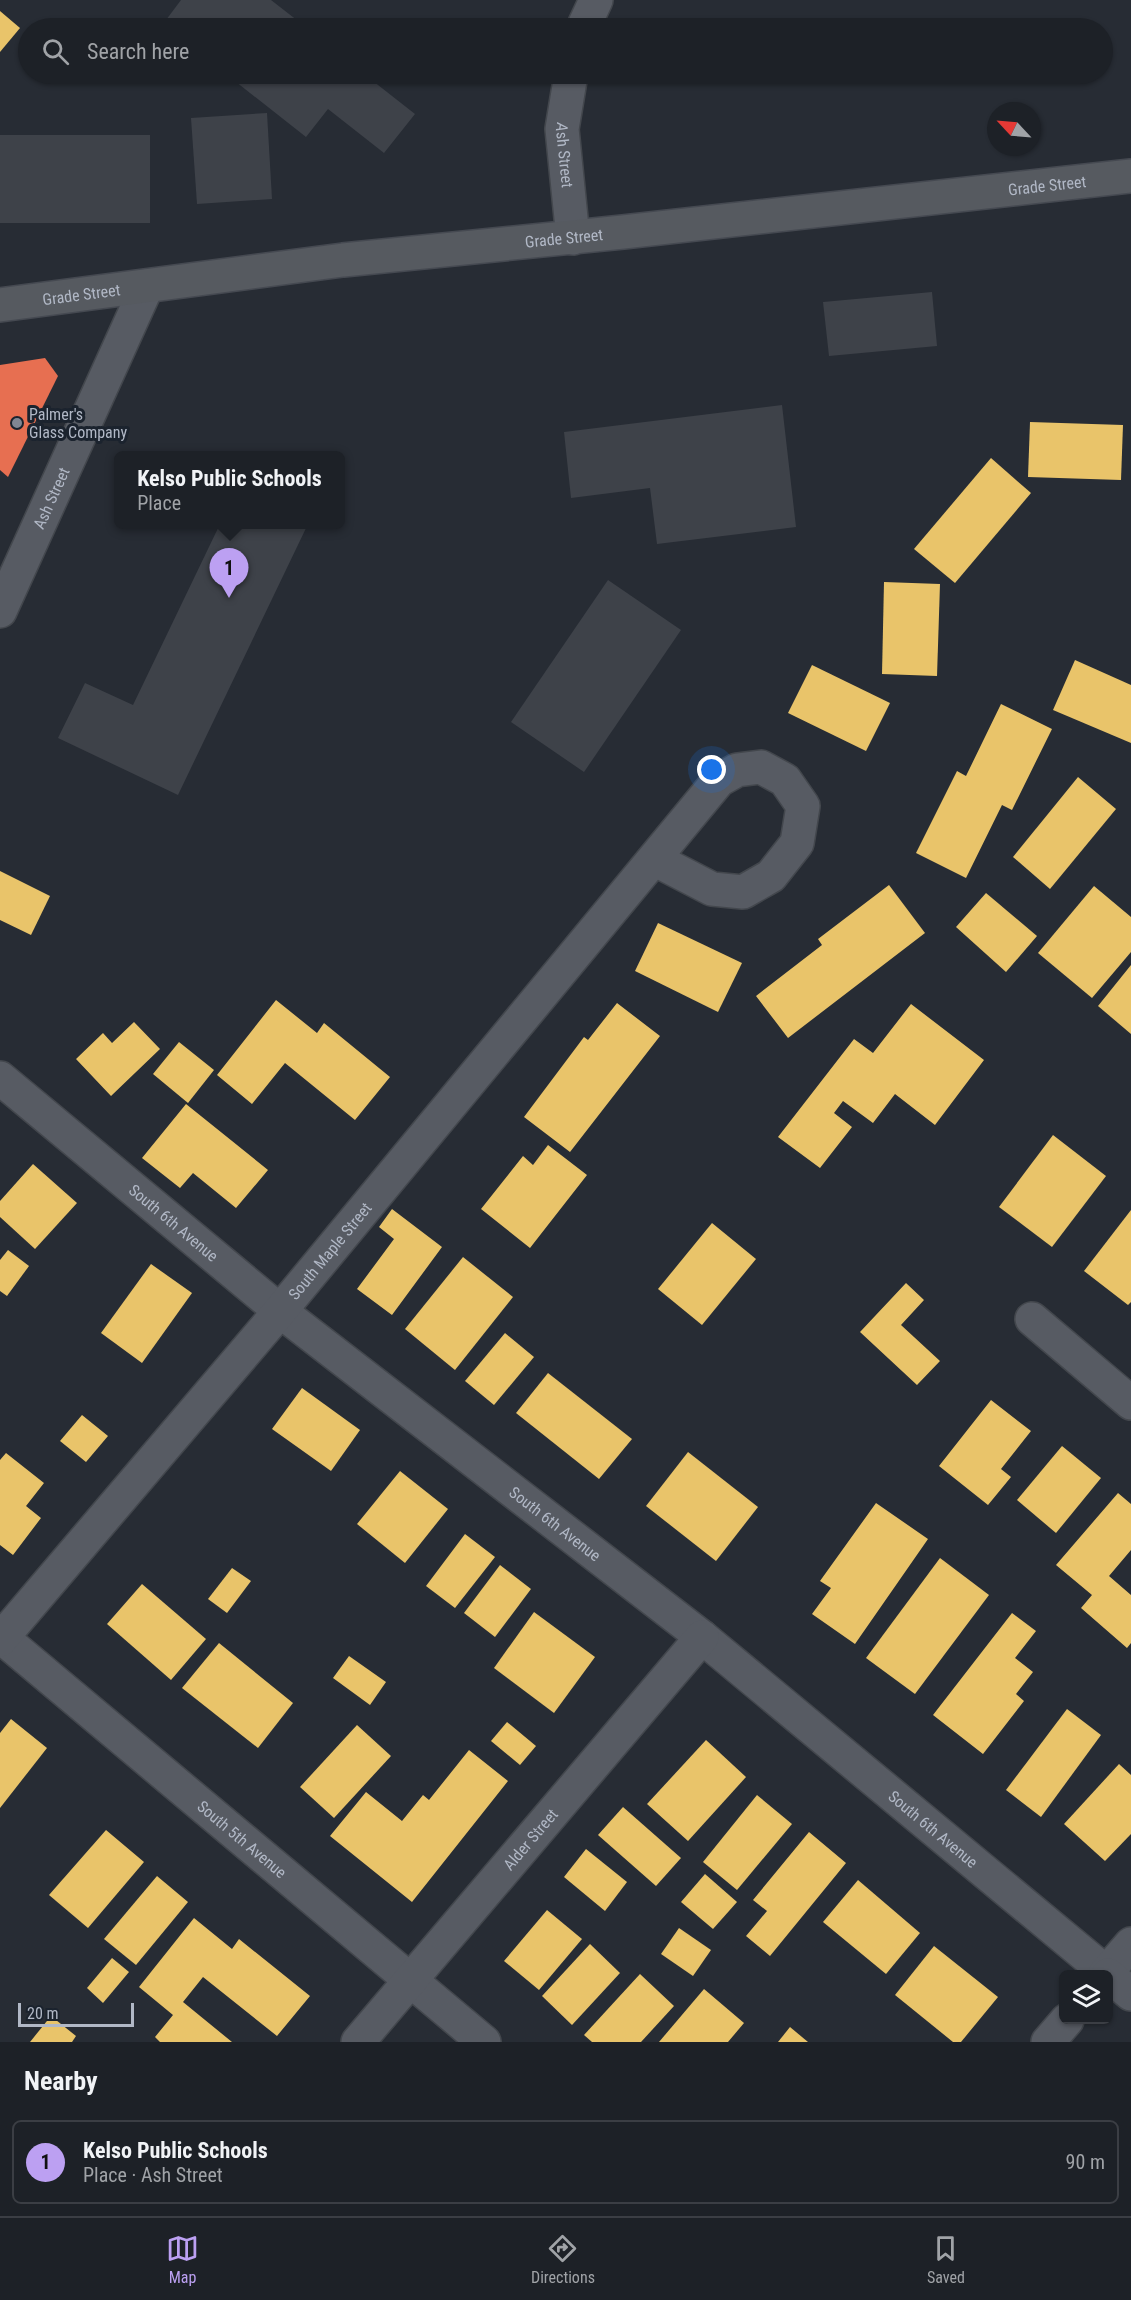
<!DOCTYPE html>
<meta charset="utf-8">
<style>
body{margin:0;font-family:"Roboto Condensed",sans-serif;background:#2a2e33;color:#f1f3f6}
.controls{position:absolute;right:18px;bottom:18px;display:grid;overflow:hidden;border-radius:9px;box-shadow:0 2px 4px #0004}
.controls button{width:54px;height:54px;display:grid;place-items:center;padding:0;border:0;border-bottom:2px solid #3b3e44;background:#1d2127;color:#f1f3f6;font:30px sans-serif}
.compass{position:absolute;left:987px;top:102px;width:54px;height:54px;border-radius:50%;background:#1d2127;box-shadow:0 2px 4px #0004;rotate:296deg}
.scale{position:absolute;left:18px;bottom:15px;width:116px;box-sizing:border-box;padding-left:6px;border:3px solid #b1b8c6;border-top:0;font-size:16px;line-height:21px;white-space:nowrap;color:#b1b8c6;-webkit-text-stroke:4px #1b232e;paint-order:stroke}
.you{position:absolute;left:712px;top:770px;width:21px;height:21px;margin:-15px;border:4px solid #fff;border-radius:50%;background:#1a73e8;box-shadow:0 0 0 9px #1a73e833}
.badge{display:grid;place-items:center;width:39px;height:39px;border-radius:50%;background:#bca0f2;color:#111;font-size:20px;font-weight:700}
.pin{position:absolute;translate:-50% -50px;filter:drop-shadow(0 2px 3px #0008)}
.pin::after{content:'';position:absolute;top:32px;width:21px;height:18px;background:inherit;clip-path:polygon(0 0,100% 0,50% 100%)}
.popup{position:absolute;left:114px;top:451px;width:231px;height:78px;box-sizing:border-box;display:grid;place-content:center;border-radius:9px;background:#1d2127;filter:drop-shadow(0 2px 4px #0005);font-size:20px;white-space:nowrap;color:#a0a3a7}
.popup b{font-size:22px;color:#f1f3f6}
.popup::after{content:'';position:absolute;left:50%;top:100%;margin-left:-12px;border:12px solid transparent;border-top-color:#1d2127}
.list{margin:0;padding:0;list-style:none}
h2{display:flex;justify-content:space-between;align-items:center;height:78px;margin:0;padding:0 24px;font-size:26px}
h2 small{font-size:20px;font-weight:400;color:#a0a3a7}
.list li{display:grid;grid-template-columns:39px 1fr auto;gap:18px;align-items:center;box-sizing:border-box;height:84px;margin:0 12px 12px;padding:0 12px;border:2px solid #3b3e44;border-radius:9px}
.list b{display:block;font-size:22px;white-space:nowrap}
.list p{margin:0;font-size:20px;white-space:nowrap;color:#a0a3a7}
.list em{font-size:20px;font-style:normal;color:#a0a3a7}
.icon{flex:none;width:33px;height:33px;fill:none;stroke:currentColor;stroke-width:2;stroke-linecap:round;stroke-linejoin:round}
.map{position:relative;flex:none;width:1131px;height:2042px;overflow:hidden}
.search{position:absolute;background:#1d2127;box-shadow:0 2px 4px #0004;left:18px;right:18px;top:18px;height:66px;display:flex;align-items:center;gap:15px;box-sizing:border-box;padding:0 21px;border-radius:33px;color:#a0a3a7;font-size:22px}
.sheet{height:174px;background:#1d2127}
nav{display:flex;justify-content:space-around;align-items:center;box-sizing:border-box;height:84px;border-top:2px solid #3b3e44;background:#1d2127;font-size:16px;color:#a0a3a7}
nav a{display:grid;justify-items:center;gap:3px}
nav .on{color:#bca0f2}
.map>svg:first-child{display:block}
</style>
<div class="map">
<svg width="1131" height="2042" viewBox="0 0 1131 2042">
<rect width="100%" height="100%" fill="#272c34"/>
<g fill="#e9c46a">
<polygon points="0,11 20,28 0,52"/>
<polygon points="1030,422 1123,425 1121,480 1028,477"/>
<polygon points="991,458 1031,493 955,583 914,549"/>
<polygon points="884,582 940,584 937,676 882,674"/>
<polygon points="1075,660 1131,685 1131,743 1053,710"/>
<polygon points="812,665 890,703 866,751 788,713"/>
<polygon points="1001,704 1052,729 1012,810 1002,805 966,878 916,853 957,771 966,776"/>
<polygon points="1078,777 1116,809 1050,889 1013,857"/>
<polygon points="0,871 50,896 31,935 0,920"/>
<polygon points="889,885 925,933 788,1038 756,996 822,945 818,939"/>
<polygon points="1094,886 1131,917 1131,952 1092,998 1038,953"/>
<polygon points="986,893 1037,936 1006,972 956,927"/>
<polygon points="658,923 742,963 718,1012 635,971"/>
<polygon points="1131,965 1131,1034 1098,1006"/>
<polygon points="276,1000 317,1033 324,1023 390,1077 355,1120 285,1063 252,1104 217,1075"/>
<polygon points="617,1003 660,1036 570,1152 524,1117 584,1037 588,1040"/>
<polygon points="911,1004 984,1060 935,1125 895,1094 873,1123 843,1101 834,1113 852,1127 820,1168 778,1137 854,1039 873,1053"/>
<polygon points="134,1022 160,1049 111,1096 76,1059 103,1033 112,1043"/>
<polygon points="179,1042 214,1070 188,1103 153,1074"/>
<polygon points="186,1104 268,1170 236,1208 193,1173 180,1188 142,1158"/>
<polygon points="1053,1135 1106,1176 1052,1247 999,1207"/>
<polygon points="548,1145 587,1175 530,1248 481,1209 523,1156 533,1165"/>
<polygon points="33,1164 77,1203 35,1249 0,1217 0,1201"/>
<polygon points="392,1209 442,1247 392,1315 357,1289 394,1239 379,1227"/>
<polygon points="1131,1210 1131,1302 1128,1305 1084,1271"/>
<polygon points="712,1223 756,1259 702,1325 658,1289"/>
<polygon points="8,1250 29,1266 7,1296 0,1291 0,1260"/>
<polygon points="463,1257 513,1297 455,1370 405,1329"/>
<polygon points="151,1264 192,1293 142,1363 101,1333"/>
<polygon points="906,1283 924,1300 901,1325 940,1361 917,1385 860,1332"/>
<polygon points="505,1333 534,1357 494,1405 465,1381"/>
<polygon points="548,1373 632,1439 599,1479 516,1413"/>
<polygon points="302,1388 360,1430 331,1471 272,1429"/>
<polygon points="991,1400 1031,1431 1001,1469 1011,1477 988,1505 939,1466"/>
<polygon points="82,1415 108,1436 86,1462 60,1441"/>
<polygon points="1062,1446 1101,1478 1056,1533 1017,1500"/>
<polygon points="688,1452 758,1507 716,1561 646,1506"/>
<polygon points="6,1453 44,1483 26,1506 41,1518 13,1555 0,1545 0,1460"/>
<polygon points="400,1471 448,1509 405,1563 357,1524"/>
<polygon points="1118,1493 1131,1504 1131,1550 1109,1576 1131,1595 1131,1643 1127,1648 1081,1608 1092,1595 1056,1565"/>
<polygon points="876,1503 928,1539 855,1644 812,1614 831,1588 820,1581"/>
<polygon points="465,1534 495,1557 455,1608 426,1586"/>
<polygon points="940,1558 989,1595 915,1694 866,1658"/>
<polygon points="500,1565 531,1589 495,1637 464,1613"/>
<polygon points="232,1568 251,1581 227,1613 208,1599"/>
<polygon points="142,1584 206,1639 171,1680 107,1624"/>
<polygon points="534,1612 595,1657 554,1713 494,1668"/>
<polygon points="1012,1613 1036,1631 1015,1658 1033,1672 1016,1694 1024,1701 983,1754 933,1715"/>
<polygon points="219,1643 293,1703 258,1748 182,1688"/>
<polygon points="349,1656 386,1682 370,1705 333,1678"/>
<polygon points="1067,1709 1101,1735 1041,1817 1006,1790"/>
<polygon points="11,1719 47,1748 0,1808 0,1733"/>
<polygon points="507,1722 536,1746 520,1765 491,1741"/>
<polygon points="357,1725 391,1756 334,1818 300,1787"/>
<polygon points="706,1740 746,1777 688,1841 647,1804"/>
<polygon points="469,1750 508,1781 412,1902 330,1836 366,1792 402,1821 423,1795 429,1800"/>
<polygon points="1119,1764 1131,1775 1131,1834 1105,1861 1064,1824"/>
<polygon points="757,1795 792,1824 737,1890 703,1862"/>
<polygon points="623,1807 681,1858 656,1886 598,1835"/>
<polygon points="106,1830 144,1862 88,1928 49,1895"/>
<polygon points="809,1832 846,1863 770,1956 746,1936 767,1911 753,1900"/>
<polygon points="586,1849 627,1882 605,1911 564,1877"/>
<polygon points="705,1874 737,1902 713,1929 681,1902"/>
<polygon points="157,1876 188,1902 136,1965 104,1939"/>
<polygon points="858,1880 920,1933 886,1974 823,1922"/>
<polygon points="547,1910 582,1939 539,1990 504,1961"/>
<polygon points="194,1918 232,1949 239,1939 310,1996 277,2036 203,1977 183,2002 232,2042 160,2042 155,2037 173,2015 139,1987"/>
<polygon points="679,1928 711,1950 693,1976 661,1954"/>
<polygon points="590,1944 620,1973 572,2025 542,1996"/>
<polygon points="934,1946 998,1997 961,2042 953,2042 895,1995"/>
<polygon points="112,1958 129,1972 103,2003 87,1988"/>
<polygon points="640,1974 674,2006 641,2042 592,2042 584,2035"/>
<polygon points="704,1989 744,2023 728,2042 659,2042"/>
<polygon points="51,2016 76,2036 72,2042 30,2042"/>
<polygon points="790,2027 808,2042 778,2042"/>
</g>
<polygon fill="#e76f51" points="45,358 58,376 8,477 0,470 0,365"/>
<g fill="#3e4249">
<polygon points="181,0 271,0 307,28 169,28 163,24"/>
<polygon points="226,74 364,74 415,114 384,153 328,109 306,137"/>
<polygon points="267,113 272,199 197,204 191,118"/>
<rect x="0" y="135" width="150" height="88"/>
<polygon points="932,292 937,346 829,356 823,302"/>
<polygon points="782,405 796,527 657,544 650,488 571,498 564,432"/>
<polygon points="220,524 308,524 178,795 58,738 85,683 133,705"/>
<polygon points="608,580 681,630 584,772 511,722"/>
</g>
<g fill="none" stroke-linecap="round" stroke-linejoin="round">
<g stroke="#43474d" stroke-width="36">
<g id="minor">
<polyline points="583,28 596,0"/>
<path id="s1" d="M571,74L562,129L573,238"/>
<path id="s2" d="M0,1078L280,1311L702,1637L1108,1974"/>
<polyline points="1032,1319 1131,1403"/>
<path id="s3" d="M0,1636L484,2042"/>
<path id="s4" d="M0,1640L280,1311L719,780L737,770L761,767L785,780L803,806L797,843L771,876L743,892L712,889L654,859"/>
<polyline points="1105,1974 1131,1944"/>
<polyline points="1108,1975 1131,1994"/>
<path id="s5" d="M358,2042L702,1637"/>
<polyline points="1048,2042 1067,2020"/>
</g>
</g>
<g stroke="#43474d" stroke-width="36">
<g id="tertiary">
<path id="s6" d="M0,611L147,286"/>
</g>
</g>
<g stroke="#454951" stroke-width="36">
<g id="secondary">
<path id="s7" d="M0,305L343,260L623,232L1131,176"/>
</g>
</g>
<use href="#minor" stroke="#575b63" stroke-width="33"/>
<use href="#tertiary" stroke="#575b63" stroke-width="33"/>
<use href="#secondary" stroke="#565a60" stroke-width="33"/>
</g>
<circle fill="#818793" stroke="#1b232e" stroke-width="2" cx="17" cy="423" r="6"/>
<g text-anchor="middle" stroke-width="6" stroke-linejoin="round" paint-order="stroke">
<g font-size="16" fill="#b1b8c6" stroke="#1b232e">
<text dy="6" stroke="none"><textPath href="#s1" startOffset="82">Ash Street</textPath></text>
<text dy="6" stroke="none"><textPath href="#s7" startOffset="1054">Grade Street</textPath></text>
<text dy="6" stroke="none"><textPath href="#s7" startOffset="568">Grade Street</textPath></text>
<text dy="6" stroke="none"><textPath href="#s7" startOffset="82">Grade Street</textPath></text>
<text dy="6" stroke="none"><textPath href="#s6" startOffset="124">Ash Street</textPath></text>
<text dy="6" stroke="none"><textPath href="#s2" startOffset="226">South 6th Avenue</textPath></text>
<text dy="6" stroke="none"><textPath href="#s4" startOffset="510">South Maple Street</textPath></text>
<text dy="6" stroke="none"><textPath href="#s2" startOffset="712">South 6th Avenue</textPath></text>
<text dy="6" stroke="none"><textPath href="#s2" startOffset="1198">South 6th Avenue</textPath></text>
<text dy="6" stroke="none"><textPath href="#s3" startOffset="316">South 5th Avenue</textPath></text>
<text dy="6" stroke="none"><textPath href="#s5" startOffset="266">Alder Street</textPath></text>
</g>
<g font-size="16" fill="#b1b8c6" stroke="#1b232e" text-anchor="start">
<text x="29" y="420">Palmer's<tspan x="29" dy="18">Glass Company</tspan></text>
</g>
</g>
</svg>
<div class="controls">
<button><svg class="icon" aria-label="layers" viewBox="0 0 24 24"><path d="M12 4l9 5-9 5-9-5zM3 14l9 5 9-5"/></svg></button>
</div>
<svg class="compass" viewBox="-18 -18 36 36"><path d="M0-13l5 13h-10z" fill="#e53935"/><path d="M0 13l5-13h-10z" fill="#a0a3a7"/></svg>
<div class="scale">20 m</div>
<div class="you"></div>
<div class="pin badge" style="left:229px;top:598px">1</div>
<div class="popup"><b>Kelso Public Schools</b>Place</div>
<div class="search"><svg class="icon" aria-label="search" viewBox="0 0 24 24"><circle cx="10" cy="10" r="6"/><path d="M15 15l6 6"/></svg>Search here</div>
</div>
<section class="sheet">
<h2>Nearby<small></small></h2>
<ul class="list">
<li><span class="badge">1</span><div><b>Kelso Public Schools</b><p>Place · Ash Street</p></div><em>90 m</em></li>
</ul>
</section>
<nav>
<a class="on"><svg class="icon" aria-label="map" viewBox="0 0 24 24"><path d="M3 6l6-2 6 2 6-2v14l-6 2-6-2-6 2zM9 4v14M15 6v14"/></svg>Map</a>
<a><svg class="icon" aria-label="directions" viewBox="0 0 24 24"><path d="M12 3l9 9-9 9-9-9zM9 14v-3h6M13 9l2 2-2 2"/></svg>Directions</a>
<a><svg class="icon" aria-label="saved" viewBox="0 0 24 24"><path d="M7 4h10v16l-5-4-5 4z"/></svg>Saved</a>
</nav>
